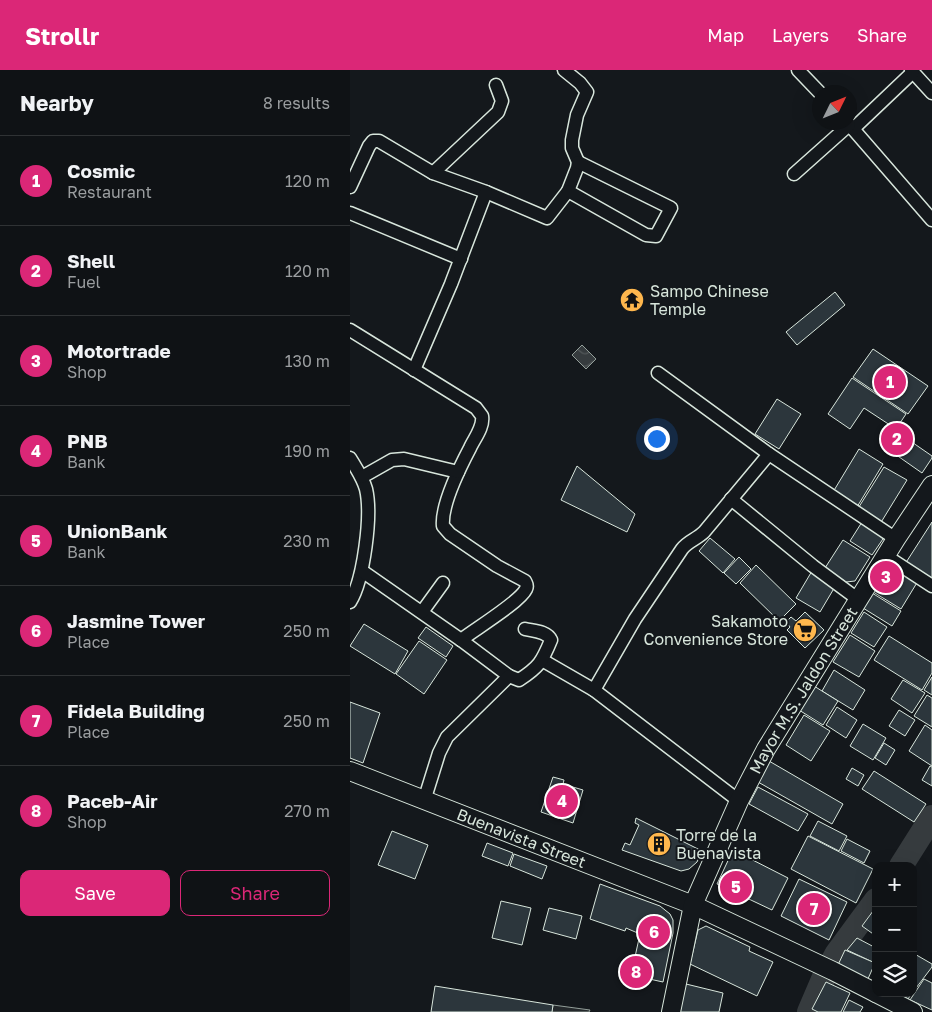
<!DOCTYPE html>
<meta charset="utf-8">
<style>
body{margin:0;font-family:"Golos Text",sans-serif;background:#181b1e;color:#f1f3f6}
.controls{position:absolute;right:15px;bottom:15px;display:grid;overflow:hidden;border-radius:10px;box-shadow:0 5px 20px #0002}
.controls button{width:45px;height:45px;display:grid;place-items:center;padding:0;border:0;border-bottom:1px solid #2f3234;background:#0f1215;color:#f1f3f6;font:25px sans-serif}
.compass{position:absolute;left:462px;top:15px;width:45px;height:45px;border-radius:50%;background:#0f1215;box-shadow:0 5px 20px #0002;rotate:47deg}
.you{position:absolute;left:306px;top:368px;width:18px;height:18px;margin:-12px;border:4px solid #fff;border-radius:50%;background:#1a73e8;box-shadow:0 0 0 8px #1a73e833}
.badge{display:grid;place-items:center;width:32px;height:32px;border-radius:50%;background:#db2777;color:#fff;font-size:16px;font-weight:700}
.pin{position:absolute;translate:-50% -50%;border:2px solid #fff;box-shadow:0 1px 5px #0006}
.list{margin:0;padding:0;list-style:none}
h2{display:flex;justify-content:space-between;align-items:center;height:65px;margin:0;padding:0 20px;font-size:21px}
h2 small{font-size:16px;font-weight:400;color:#9b9ea0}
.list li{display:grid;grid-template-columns:32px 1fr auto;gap:15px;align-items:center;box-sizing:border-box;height:90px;padding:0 20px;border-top:1px solid #2f3234}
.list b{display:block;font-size:19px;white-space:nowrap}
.list p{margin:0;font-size:16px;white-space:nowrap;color:#9b9ea0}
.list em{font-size:16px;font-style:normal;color:#9b9ea0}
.actions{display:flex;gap:10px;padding:15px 20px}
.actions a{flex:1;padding:11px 0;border:1px solid #db2777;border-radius:10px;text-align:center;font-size:18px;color:#db2777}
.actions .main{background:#db2777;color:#fff}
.icon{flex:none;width:28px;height:28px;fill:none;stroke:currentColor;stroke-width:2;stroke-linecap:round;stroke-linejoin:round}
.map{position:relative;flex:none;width:582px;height:942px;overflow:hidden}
header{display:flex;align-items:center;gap:30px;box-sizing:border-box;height:70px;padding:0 25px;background:#db2777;color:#fff}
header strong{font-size:24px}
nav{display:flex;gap:28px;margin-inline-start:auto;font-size:18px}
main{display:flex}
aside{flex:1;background:#0f1215}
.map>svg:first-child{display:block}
</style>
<header>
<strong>Strollr</strong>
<nav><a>Map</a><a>Layers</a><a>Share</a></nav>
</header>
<main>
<aside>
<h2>Nearby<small>8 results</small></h2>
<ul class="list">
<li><span class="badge">1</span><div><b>Cosmic</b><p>Restaurant</p></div><em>120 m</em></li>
<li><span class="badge">2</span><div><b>Shell</b><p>Fuel</p></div><em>120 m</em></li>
<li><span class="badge">3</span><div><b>Motortrade</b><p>Shop</p></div><em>130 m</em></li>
<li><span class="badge">4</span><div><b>PNB</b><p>Bank</p></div><em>190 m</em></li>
<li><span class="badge">5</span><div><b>UnionBank</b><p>Bank</p></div><em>230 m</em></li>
<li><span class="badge">6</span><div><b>Jasmine Tower</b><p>Place</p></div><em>250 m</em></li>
<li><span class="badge">7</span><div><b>Fidela Building</b><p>Place</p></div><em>250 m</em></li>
<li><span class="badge">8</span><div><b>Paceb-Air</b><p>Shop</p></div><em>270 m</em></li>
</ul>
<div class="actions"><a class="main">Save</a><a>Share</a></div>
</aside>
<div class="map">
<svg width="582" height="942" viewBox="0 0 582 942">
<defs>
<pattern id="water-waves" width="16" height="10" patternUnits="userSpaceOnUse" patternTransform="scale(1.25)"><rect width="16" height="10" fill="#363b3e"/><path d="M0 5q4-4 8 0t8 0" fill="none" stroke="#525759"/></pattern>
</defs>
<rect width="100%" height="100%" fill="#14181c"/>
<polygon fill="#24282b" stroke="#939e99" points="203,935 240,940 239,942 202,942"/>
<polygon fill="url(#water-waves)" stroke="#939e99" points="232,275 246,289 236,299 222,285"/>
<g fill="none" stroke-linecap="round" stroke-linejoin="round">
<g stroke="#363b3e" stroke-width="24">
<polyline points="551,796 582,747"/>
<polyline points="459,942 474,907 487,883 526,830"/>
</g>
</g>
<g fill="#2c363c" stroke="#d8e6dc">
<polygon points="485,222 495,235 447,275 436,262"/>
<polygon points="523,279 578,316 558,344 503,307"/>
<polygon points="502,308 556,344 546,359 514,338 500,359 478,344"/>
<polygon points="427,329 451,344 429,379 405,364"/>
<polygon points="543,359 582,386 582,388 572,403 532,375"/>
<polygon points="509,379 533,394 507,437 483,422"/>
<polygon points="227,396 285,444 277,462 211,430"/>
<polygon points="534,397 557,410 530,454 507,440"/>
<polygon points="512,452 535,466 522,485 500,471"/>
<polygon points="582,452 582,511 555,494"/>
<polygon points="360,468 385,489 373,503 349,481"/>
<polygon points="493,470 520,487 505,511 496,512 475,498"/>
<polygon points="389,487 401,499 386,514 374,503"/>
<polygon points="537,492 568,511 551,539 520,520"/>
<polygon points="406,495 446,534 429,551 390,513"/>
<polygon points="462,501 486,515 470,542 446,528"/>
<polygon points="522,523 551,541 542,556 513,538"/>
<polygon points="455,542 474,560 455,578 437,560 440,557 436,552 441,547 446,551"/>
<polygon points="514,542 537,557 524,577 501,563"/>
<polygon points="14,554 58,581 45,604 0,576"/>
<polygon points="76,557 103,576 96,587 68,568"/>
<polygon points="500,565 525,581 509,607 483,592"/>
<polygon points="539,566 582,593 582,603 572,620 524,590"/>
<polygon points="69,571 97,590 74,624 46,604"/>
<polygon points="484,600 515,620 503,640 472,621"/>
<polygon points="582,607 582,625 574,620"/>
<polygon points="553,610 575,623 562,643 541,629"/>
<polygon points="464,616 488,631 473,655 449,640"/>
<polygon points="577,625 582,628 582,657 564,646"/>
<polygon points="0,632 30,643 13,693 0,688"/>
<polygon points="487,637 507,650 496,668 476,655"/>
<polygon points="549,640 565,650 555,666 539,656"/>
<polygon points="454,645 480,661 461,691 436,675"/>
<polygon points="513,654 536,668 523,690 500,676"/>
<polygon points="575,655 582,660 582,696 559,681"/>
<polygon points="534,673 545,680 536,695 525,688"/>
<polygon points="419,691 493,734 482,754 408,712"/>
<polygon points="580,696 582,697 582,716 572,710"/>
<polygon points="502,698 514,705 508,716 496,709"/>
<polygon points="524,701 576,734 564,752 512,719"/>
<polygon points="203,707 214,710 213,714 233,720 223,753 191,742"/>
<polygon points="408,717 458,744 448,761 399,734"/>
<polygon points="286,748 352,781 347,792 339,799 331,801 272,780 275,773 280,775 289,755 285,753"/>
<polygon points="468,751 497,766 489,781 460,766"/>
<polygon points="42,761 78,775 65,809 28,795"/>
<polygon points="458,766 523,799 506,833 441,799"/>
<polygon points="497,769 520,781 514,793 491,781"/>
<polygon points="137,773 163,783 158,796 132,786"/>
<polygon points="383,780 438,808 422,840 367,814"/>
<polygon points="164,784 197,796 192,809 160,796"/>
<polygon points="449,809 497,832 479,870 431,846"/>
<polygon points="250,814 310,836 320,844 323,850 323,863 313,912 281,905 290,864 276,858 275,861 240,849"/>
<polygon points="151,831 181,838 172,875 142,868"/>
<polygon points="526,837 526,866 512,856"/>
<polygon points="199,838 232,846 226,869 193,860"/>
<polygon points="356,856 400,877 399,881 423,892 407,926 340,894 348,860"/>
<polygon points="507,868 526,878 525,893 497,880"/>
<polygon points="495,880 525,893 517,911 487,897"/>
<polygon points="563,883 582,894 582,897 563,922"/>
<polygon points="574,909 582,913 582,940 560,930"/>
<polygon points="476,912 500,923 491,942 468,942 462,939"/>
<polygon points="336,914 373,923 369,942 329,942"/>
<polygon points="85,916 203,935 202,942 81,942"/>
<polygon points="547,923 562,923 558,929"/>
<polygon points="499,930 513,937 510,942 493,942"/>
</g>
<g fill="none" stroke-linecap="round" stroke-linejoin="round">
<g stroke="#d8e6dc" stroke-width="15">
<g id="street">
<polyline points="448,0 470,23"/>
<polyline points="561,0 582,23"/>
<polyline points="497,52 582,150"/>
<polyline points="503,59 563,2"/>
<polyline points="83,103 148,42 152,31 146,15"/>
<polyline points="444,104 499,55"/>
<polyline points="0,117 19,76 23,71 29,71 83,103 136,122 197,148 218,121 227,98 228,92 222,78 222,70 227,45 237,22 230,13 214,0"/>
<polyline points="218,121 296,165 306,166 321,138 228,92"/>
<polyline points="0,143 111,189"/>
<path d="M0,260L126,338L132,346C134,357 124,369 120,378C110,397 91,436 93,456L100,464L147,496L175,511C176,514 178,515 176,519C170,532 125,559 111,570"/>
<polyline points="64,300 101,214 136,122"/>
<polyline points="308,303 419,384 546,469"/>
<path d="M0,388C6,398 13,408 16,419C22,445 14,509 0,532"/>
<polyline points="12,407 42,390 54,389 108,402"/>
<polyline points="381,429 463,496 509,530"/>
<polyline points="536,486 582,516"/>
<polyline points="12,501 111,570 159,606"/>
<polyline points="72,542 93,513"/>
<polyline points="192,590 244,620 389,731"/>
<path d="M244,620L285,549L332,479C338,471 347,469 354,462L419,384"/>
<path d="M74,731L89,683L97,667L159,606L169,610C189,597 192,592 201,570C197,561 183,561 175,559"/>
</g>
</g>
<g stroke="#d8e6dc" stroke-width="20">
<g id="secondary">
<path id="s1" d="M0,701L343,835L483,901L526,923"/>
<polyline points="526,923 563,942"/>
<path id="s2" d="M321,942L343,835L389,731L416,679L546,469L582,415"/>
</g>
</g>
<use href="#street" stroke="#14181c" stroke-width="12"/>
<use href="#secondary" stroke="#14181c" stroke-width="18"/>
</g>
<defs>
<g id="temple-disc" transform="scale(1.25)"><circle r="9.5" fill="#ffb74d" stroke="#14181c"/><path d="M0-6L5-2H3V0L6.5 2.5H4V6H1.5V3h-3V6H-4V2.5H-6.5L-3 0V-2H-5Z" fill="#111"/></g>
<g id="supermarket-disc" transform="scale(1.25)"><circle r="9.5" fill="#ffb74d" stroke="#14181c"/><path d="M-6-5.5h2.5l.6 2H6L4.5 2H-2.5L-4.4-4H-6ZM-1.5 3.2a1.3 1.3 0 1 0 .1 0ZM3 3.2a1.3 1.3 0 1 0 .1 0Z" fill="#111"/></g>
<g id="building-disc" transform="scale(1.25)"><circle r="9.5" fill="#ffb74d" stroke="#14181c"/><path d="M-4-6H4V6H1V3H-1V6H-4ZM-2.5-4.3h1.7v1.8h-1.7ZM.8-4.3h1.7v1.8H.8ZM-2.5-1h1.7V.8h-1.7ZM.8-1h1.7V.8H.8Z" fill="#111"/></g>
</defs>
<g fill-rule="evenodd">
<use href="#temple-disc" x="282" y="230"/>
<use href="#supermarket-disc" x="455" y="560"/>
<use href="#building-disc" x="309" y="774"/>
</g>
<g text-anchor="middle" stroke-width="4" stroke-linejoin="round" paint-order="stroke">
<g font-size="16" fill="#d8e6dc" stroke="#14181c" text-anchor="start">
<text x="300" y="227">Sampo Chinese<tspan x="300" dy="18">Temple</tspan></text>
<text x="438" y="557" text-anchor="end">Sakamoto<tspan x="438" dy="18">Convenience Store</tspan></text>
<text x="326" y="771">Torre de la<tspan x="326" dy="18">Buenavista</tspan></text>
</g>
<g font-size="16" fill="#d8e6dc" stroke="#14181c">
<text dy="6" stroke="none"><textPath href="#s2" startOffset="351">Mayor M.S. Jaldon Street</textPath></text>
<text dy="6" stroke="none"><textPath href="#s1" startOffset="184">Buenavista Street</textPath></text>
</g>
</g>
</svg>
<div class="controls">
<button>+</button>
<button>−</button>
<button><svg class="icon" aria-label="layers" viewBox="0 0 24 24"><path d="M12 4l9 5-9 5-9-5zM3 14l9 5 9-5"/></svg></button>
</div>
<svg class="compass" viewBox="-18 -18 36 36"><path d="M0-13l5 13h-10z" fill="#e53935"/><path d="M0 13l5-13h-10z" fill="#9b9ea0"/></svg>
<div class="you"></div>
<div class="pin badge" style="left:540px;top:312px">1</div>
<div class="pin badge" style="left:547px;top:369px">2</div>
<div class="pin badge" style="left:536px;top:507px">3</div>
<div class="pin badge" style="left:212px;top:731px">4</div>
<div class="pin badge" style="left:386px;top:817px">5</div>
<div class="pin badge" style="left:304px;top:862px">6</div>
<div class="pin badge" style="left:464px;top:839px">7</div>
<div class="pin badge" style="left:286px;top:902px">8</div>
</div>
</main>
